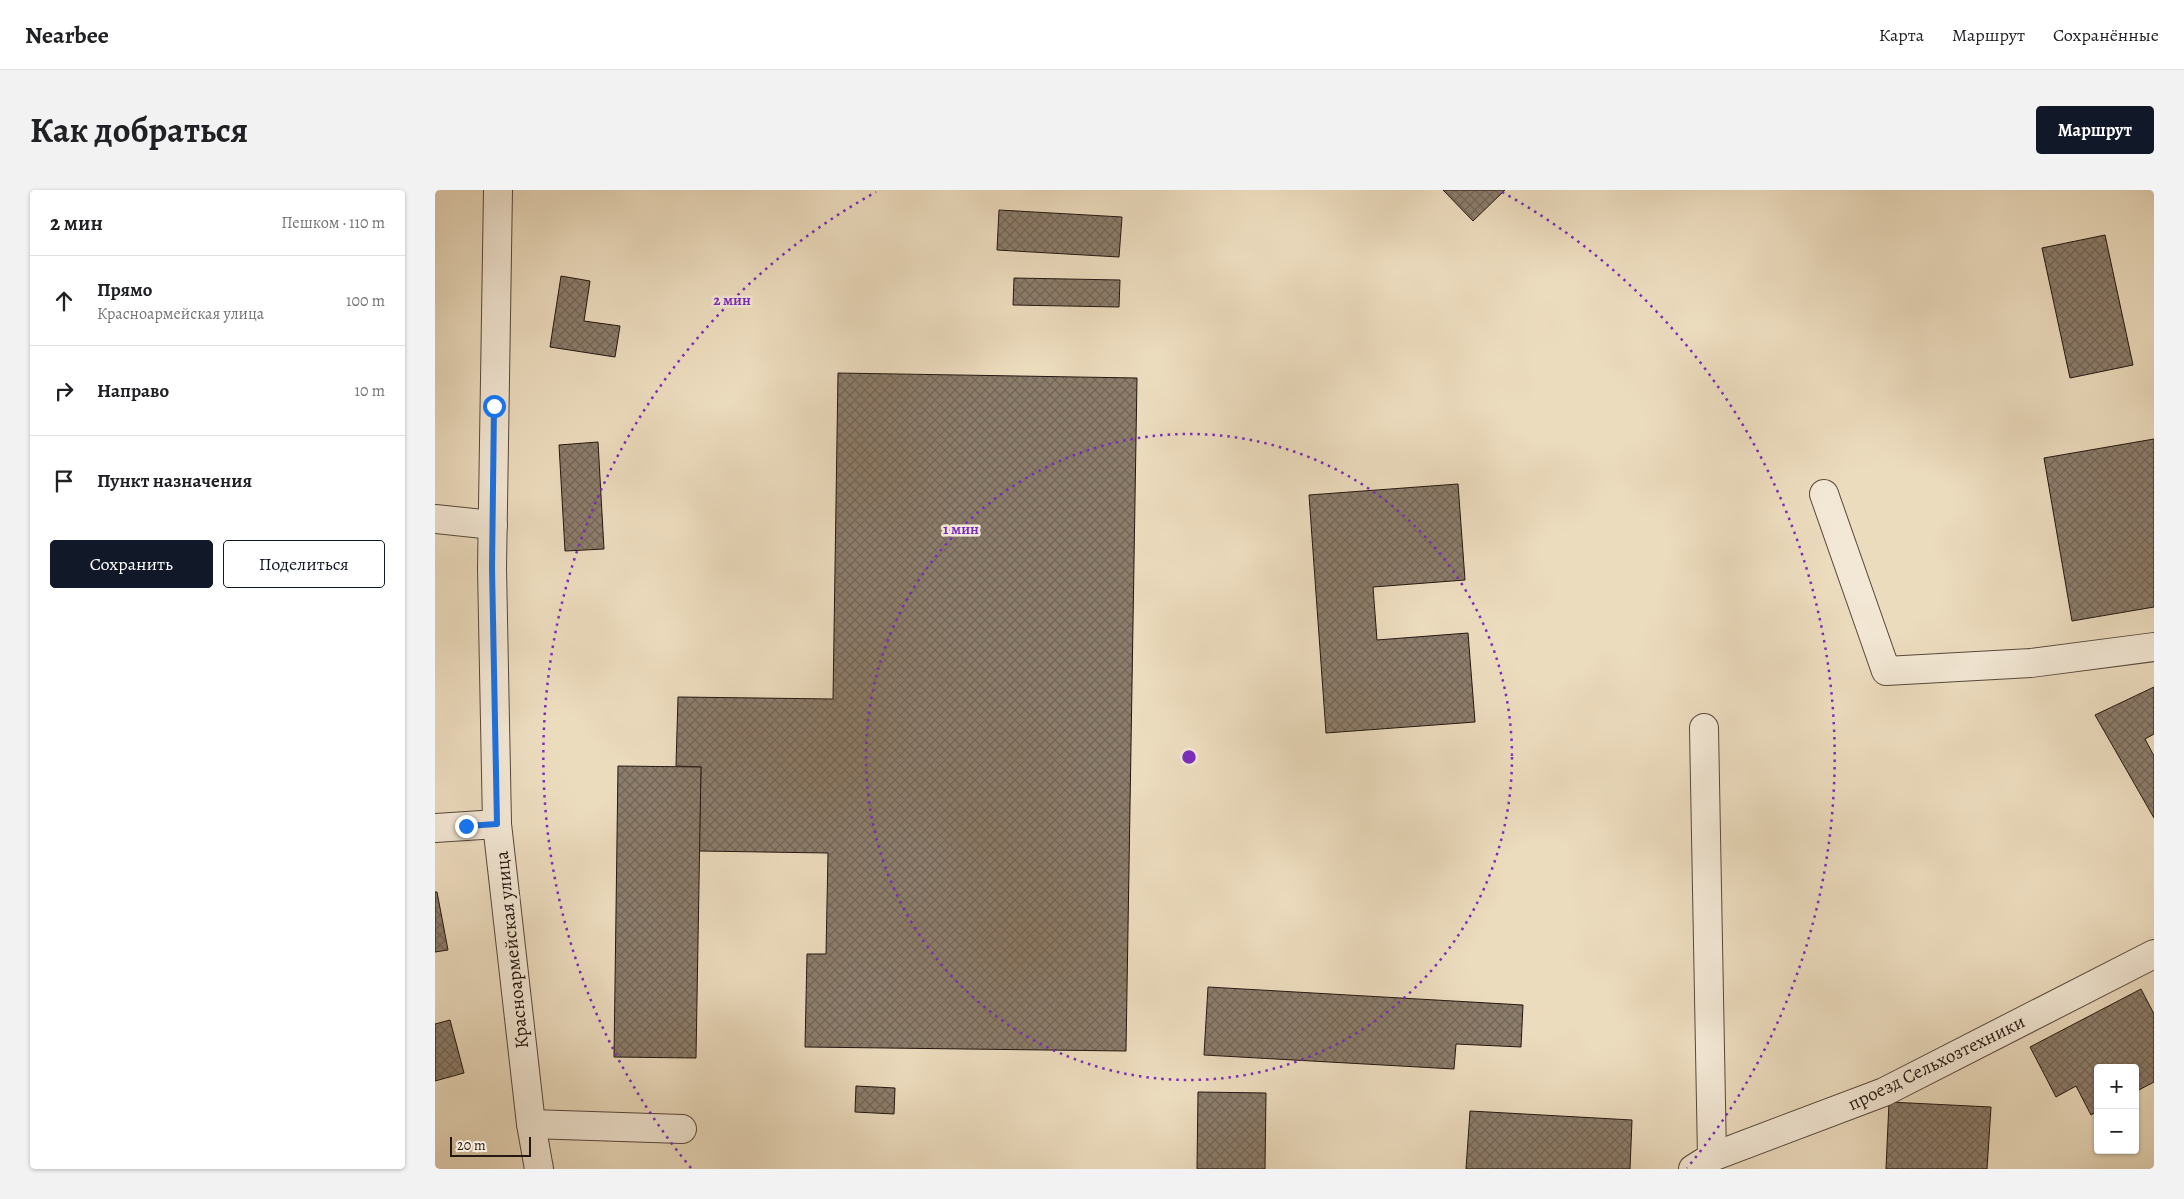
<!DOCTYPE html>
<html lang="ru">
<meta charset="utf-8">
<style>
body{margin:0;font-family:Alegreya,serif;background:#f2f2f2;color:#202124}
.controls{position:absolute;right:15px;bottom:15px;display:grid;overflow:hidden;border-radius:5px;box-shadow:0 1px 4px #0004}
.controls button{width:45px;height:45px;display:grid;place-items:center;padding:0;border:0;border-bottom:1px solid #e0e0e0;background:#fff;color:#202124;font:25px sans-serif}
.scale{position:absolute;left:15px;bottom:12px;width:81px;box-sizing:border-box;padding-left:5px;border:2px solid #251712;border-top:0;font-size:14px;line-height:18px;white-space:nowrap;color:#251712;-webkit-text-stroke:4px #f3e8d5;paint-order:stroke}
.stop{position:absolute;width:15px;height:15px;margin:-11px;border:4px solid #1a73e8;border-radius:50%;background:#fff}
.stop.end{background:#1a73e8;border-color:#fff;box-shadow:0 1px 5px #0008}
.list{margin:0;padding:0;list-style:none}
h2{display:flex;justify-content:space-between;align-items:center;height:65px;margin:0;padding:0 20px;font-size:21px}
h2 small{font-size:16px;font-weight:400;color:#757577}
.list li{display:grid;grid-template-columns:32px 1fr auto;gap:15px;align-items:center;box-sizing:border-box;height:90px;padding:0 20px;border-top:1px solid #e0e0e0}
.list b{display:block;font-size:19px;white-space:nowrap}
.list p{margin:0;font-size:16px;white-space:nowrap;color:#757577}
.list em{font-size:16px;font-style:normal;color:#757577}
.actions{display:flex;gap:10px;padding:15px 20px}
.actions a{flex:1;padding:11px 0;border:1px solid #111827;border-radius:5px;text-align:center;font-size:18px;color:#111827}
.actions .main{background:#111827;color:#fff}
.icon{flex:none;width:28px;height:28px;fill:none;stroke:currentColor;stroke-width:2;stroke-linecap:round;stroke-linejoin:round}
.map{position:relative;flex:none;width:1719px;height:979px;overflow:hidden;border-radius:5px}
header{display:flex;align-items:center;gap:30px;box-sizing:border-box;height:70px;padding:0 25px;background:#fff;border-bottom:1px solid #e0e0e0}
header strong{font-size:24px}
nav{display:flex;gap:28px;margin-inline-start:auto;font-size:18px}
.intro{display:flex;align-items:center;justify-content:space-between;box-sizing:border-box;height:120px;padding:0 30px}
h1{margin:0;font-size:35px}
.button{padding:12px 22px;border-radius:5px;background:#111827;color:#fff;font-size:18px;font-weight:700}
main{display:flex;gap:30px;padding:0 30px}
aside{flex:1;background:#fff;border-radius:5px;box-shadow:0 1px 4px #0004}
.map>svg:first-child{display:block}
</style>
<header>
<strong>Nearbee</strong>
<nav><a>Карта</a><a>Маршрут</a><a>Сохранённые</a></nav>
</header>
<div class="intro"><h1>Как добраться</h1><a class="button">Маршрут</a></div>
<main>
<aside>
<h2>2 мин<small>Пешком · 110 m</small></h2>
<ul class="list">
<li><svg class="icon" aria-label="ahead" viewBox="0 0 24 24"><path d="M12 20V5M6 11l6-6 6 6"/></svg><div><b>Прямо</b><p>Красноармейская улица</p></div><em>100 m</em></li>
<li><svg class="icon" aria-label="right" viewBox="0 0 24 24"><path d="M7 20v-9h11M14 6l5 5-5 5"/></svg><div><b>Направо</b></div><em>10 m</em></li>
<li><svg class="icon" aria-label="arrive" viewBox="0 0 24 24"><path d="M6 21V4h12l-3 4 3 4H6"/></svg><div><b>Пункт назначения</b></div></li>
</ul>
<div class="actions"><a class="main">Сохранить</a><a>Поделиться</a></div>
</aside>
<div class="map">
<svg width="1719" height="979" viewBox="0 0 1719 979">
<defs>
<pattern id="building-cross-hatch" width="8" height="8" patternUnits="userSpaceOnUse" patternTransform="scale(1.25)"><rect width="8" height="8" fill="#8c7d6b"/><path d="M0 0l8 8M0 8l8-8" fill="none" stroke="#726557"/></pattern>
</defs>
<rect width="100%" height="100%" fill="#ecdcbe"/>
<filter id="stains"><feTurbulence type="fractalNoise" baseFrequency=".004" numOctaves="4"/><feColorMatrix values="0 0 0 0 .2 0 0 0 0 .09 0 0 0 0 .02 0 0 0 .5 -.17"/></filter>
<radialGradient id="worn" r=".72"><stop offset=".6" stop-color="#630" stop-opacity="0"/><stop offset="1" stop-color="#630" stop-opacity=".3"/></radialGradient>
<g fill="url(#building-cross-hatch)" stroke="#251712">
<polygon points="1008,0 1070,0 1038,31"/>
<polygon points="564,20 687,27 684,67 562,60"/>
<polygon points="1670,45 1698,175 1635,188 1607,58"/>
<polygon points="126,86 155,91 149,131 185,136 180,167 115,157"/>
<polygon points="579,88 685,90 684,117 578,115"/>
<polygon points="403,183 702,188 691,861 370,857 372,764 391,764 393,663 264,661 266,577 241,576 243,507 398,509"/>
<polygon points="1719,249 1719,417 1637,431 1609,268"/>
<polygon points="163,252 169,359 130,361 124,255"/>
<polygon points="1023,294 1030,390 938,397 942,450 1033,443 1040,532 891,543 874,305"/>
<polygon points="1719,497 1719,544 1710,549 1719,566 1719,628 1660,525"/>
<polygon points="183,576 266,577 261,868 179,867"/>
<polygon points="0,702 2,702 13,760 0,762"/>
<polygon points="773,797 1088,815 1086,857 1021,854 1019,879 769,865"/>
<polygon points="1706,799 1719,824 1719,892 1700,902 1700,878 1663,878 1663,921 1656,925 1641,896 1621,907 1595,857"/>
<polygon points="15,830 29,883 0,891 0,834"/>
<polygon points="421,896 460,898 459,924 420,922"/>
<polygon points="763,902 831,903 830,979 762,979"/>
<polygon points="1454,912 1556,917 1552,979 1451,979"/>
<polygon points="1035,921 1197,930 1195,979 1031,979"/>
</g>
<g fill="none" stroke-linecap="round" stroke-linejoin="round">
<g stroke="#57483d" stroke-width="30">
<g id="minor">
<polyline points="63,0 57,378 62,634 96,934 104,979"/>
<polyline points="1389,304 1451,481 1596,473 1719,457"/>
<polyline points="0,329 58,335"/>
<polyline points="0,638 62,634"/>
<polyline points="96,934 247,939"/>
<polyline points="1277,967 1449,902 1719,764"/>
<polyline points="1258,979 1277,967 1269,538"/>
</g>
</g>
<use href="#minor" stroke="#f3e8d5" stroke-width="28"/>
</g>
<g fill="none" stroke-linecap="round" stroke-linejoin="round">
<polyline stroke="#1a73e8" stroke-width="6" points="31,636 62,634 57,378 59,216"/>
</g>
<g fill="none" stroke="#7b2cbf" stroke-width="2.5" stroke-dasharray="2.5 5">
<circle cx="754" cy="567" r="323"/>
<path d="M256 978A646 646 0 0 1 441 2M1067 2A646 646 0 0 1 1252 978"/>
</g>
<g text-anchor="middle" stroke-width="5" stroke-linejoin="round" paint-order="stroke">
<g font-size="19" fill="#251712" stroke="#f3e8d5">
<text transform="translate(76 760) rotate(-96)" y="7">Красноармейская улица</text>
<text transform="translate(1501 872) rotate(-26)" y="7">проезд Сельхозтехники</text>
</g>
</g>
<circle cx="754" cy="567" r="8" fill="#7b2cbf" stroke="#f3e8d5" stroke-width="2.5"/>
<g font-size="15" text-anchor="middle" font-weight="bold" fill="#7b2cbf" stroke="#f3e8d5" stroke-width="5" stroke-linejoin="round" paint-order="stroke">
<text x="297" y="115">2 мин</text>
<text x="526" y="344">1 мин</text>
</g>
<rect width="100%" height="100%" filter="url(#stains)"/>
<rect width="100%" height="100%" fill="url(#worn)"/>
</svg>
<div class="controls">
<button>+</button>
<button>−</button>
</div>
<div class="scale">20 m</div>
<div class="stop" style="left:59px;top:216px"></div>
<div class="stop end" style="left:31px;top:636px"></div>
</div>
</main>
